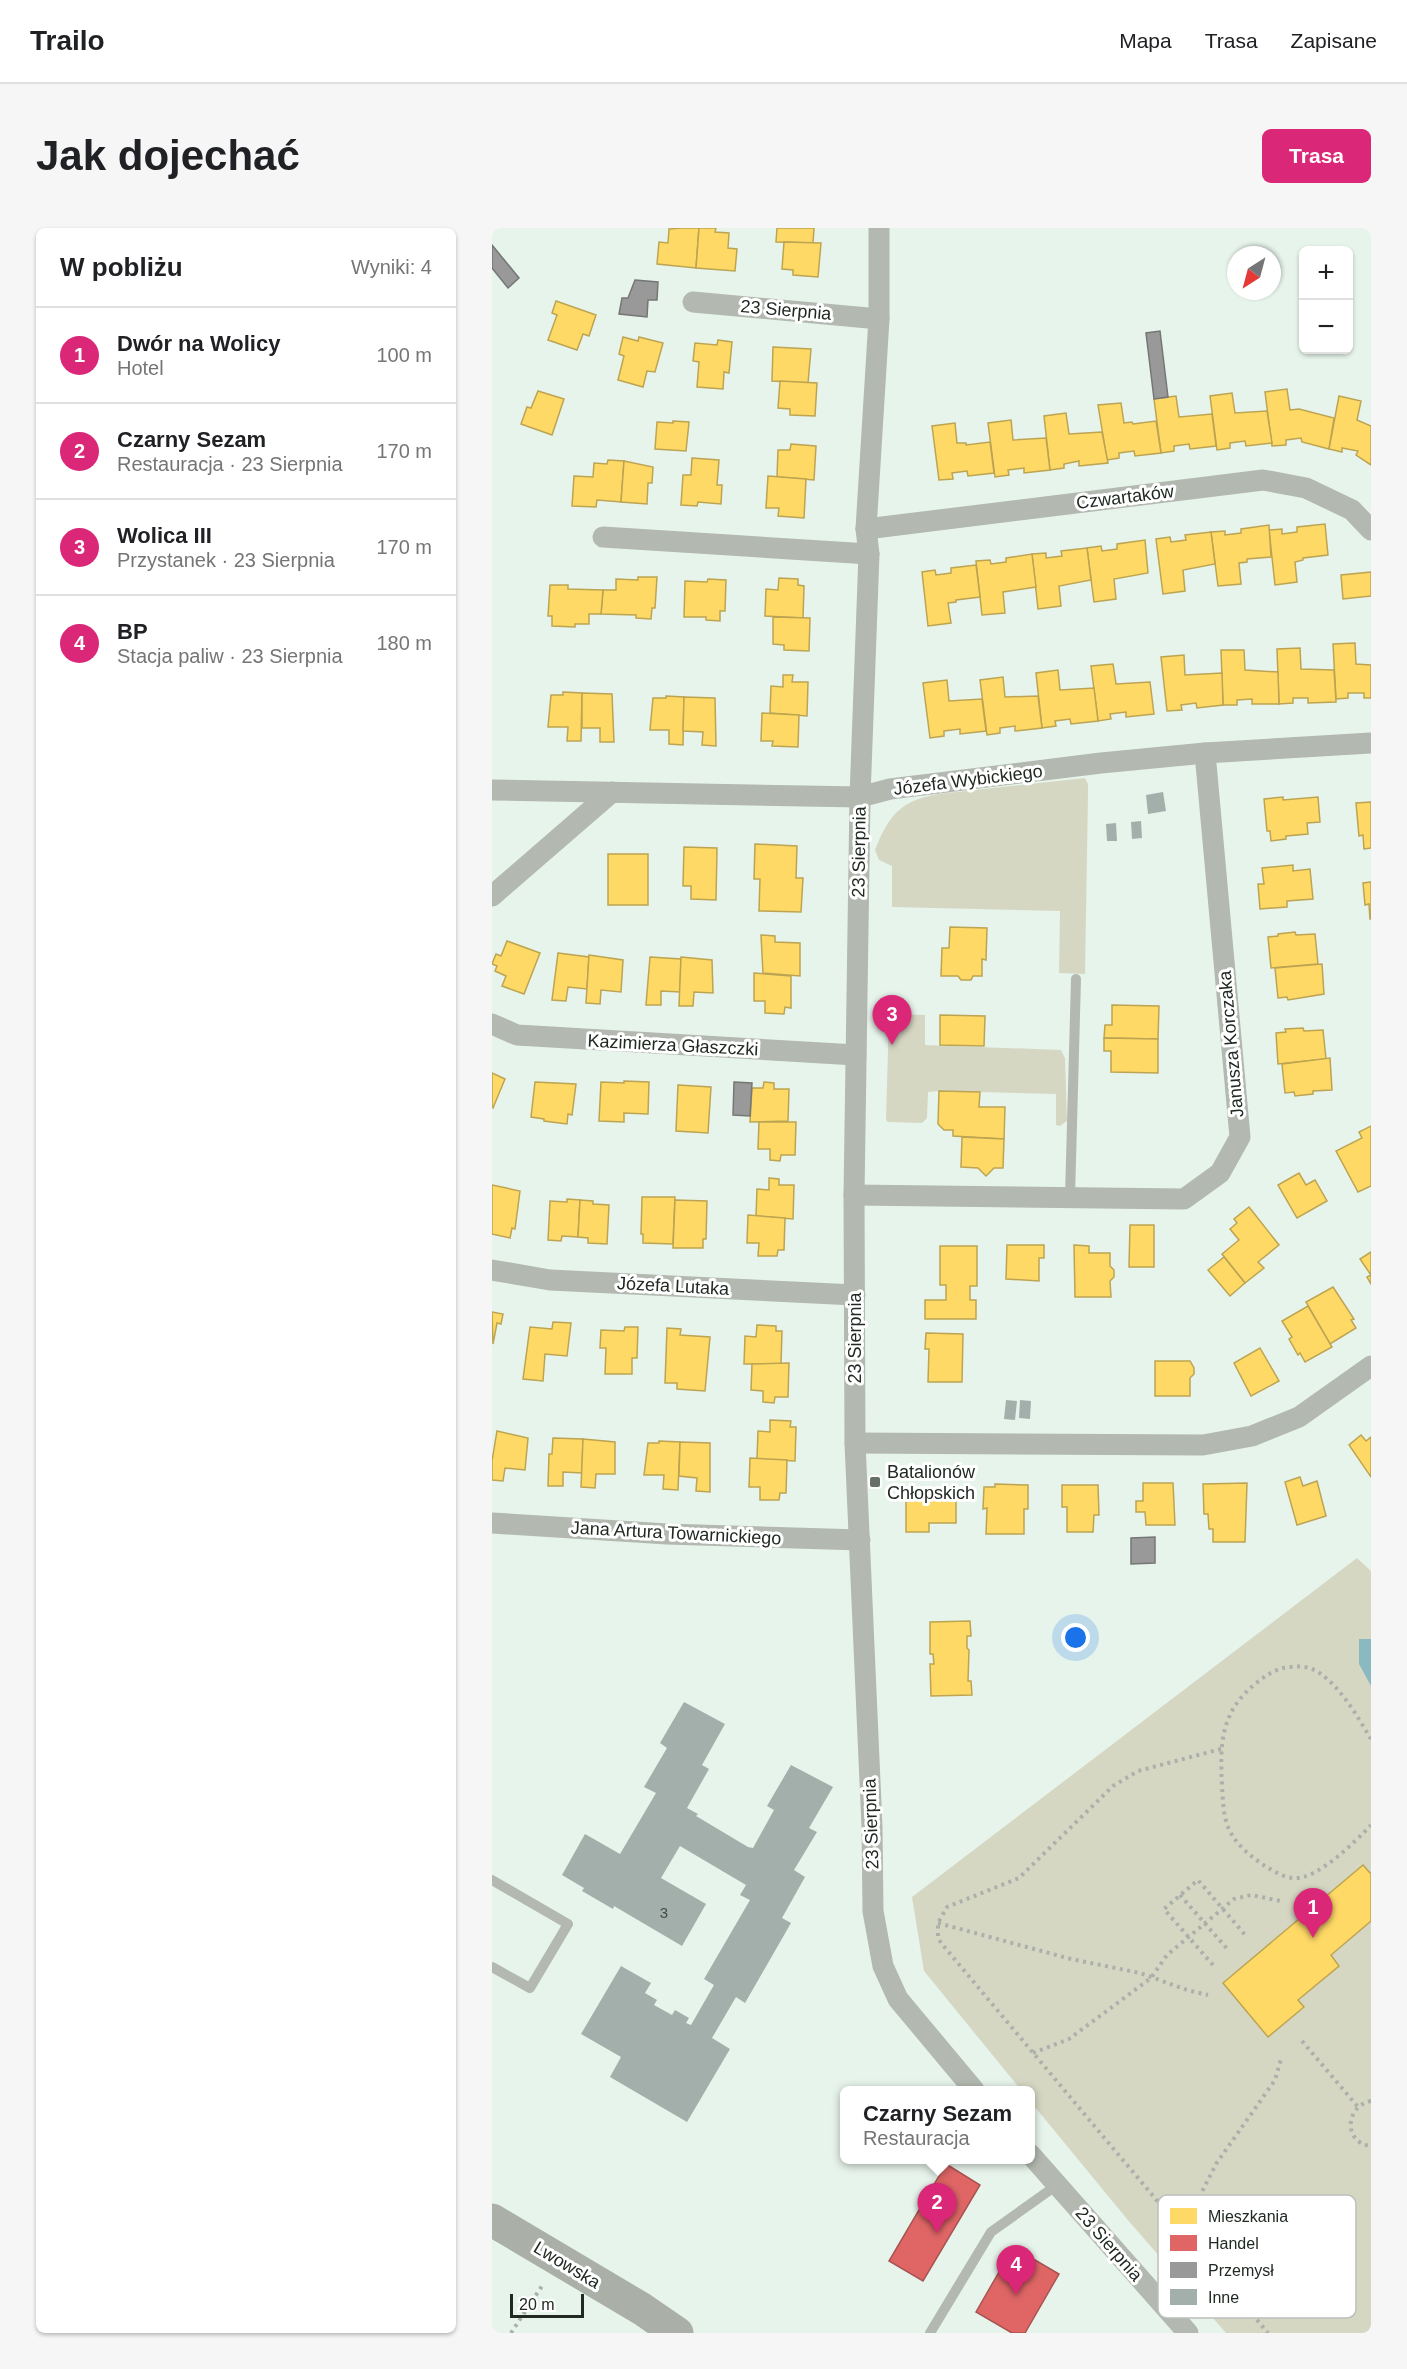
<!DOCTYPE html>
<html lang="pl">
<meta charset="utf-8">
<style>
body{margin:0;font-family:Helvetica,sans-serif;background:#f6f6f6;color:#202124}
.controls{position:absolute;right:18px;top:18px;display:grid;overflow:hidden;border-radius:9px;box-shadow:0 2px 4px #0004}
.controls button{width:54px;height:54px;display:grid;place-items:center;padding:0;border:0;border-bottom:2px solid #e0e0e0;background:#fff;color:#202124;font:30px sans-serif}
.compass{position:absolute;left:735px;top:18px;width:54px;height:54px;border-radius:50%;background:#fff;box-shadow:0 2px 4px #0004;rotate:216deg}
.scale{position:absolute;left:18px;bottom:15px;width:74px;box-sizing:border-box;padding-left:6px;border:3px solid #212923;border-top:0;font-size:16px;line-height:21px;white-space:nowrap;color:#212923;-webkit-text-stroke:4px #fff;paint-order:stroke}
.you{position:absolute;left:584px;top:1410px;width:21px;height:21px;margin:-15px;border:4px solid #fff;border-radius:50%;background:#1a73e8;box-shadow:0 0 0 9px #1a73e833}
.badge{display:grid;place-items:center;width:39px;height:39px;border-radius:50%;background:#db2777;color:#fff;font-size:20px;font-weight:700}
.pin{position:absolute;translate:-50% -50px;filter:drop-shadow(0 2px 3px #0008)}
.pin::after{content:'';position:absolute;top:32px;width:21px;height:18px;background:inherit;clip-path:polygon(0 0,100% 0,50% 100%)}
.popup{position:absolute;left:348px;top:1858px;width:195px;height:78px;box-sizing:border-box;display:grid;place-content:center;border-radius:9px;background:#fff;filter:drop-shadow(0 2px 4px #0005);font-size:20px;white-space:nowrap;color:#757577}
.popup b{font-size:22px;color:#202124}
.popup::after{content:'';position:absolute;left:50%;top:100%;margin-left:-12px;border:12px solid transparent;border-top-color:#fff}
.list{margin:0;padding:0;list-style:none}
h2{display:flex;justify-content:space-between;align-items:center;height:78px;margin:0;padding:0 24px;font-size:26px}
h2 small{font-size:20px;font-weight:400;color:#757577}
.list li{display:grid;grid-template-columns:39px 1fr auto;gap:18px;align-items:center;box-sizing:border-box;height:96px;padding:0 24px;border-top:2px solid #e0e0e0}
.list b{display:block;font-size:22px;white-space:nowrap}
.list p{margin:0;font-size:20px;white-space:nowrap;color:#757577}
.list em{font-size:20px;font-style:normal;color:#757577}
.map{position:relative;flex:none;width:879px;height:2105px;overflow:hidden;border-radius:9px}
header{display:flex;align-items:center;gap:36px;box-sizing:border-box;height:84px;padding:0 30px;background:#fff;border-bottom:2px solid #e0e0e0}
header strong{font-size:28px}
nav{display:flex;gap:33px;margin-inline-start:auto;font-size:21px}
.intro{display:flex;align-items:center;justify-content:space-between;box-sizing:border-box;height:144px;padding:0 36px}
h1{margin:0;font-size:42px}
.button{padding:15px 27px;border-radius:9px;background:#db2777;color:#fff;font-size:21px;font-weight:700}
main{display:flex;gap:36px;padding:0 36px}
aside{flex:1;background:#fff;border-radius:9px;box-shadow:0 2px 4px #0004}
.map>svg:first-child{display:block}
</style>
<header>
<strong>Trailo</strong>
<nav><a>Mapa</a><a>Trasa</a><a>Zapisane</a></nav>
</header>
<div class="intro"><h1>Jak dojechać</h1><a class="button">Trasa</a></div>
<main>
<aside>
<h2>W pobliżu<small>Wyniki: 4</small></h2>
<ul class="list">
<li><span class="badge">1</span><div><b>Dwór na Wolicy</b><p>Hotel</p></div><em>100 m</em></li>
<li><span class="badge">2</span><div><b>Czarny Sezam</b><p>Restauracja · 23 Sierpnia</p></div><em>170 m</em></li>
<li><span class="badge">3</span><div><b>Wolica III</b><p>Przystanek · 23 Sierpnia</p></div><em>170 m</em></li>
<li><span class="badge">4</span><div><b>BP</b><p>Stacja paliw · 23 Sierpnia</p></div><em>180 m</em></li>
</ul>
</aside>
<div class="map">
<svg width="879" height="2105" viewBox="0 0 879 2105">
<rect width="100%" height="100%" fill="#e7f4eb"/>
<g fill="#d6d7c3">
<path d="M593,550L596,556V565L593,746L567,745L568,683L400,679V638L387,632L383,622C397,587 408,573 446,566Z"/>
<polygon points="397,786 433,787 433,817 569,822 573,830 575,893 568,898 564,897 564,866 447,863 436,864 435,890 430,895 396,894 394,892"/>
<polygon points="865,1330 879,1343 879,2105 734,2105 635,1991 538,1873 538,1862 529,1862 432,1743 420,1669"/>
</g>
<polygon fill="#8bb9c2" points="867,1411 879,1411 879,1458 867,1436"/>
<g fill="#ffd966" stroke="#bca452" stroke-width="1.5">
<polygon points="190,0 207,0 204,40 165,36 167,14 176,15 177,1"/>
<polygon points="207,0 224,0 223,4 237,5 236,20 245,21 243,43 204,40"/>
<polygon points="285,0 322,0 321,15 284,14"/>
<polygon points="292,14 329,15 326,49 301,47 301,42 290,41"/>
<polygon points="64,73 104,87 97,108 91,106 85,122 56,112 65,87 60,85"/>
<polygon points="131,109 146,113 147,109 171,115 163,144 155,143 151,159 126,152 132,128 127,126"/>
<polygon points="226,112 240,114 237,145 232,144 231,161 205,159 207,134 201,133 203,115 225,117"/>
<polygon points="281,119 319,121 316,155 280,153"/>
<polygon points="288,153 325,155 323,188 298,187 298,181 286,180"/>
<polygon points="795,161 798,182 807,181 842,190 837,221 810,214 809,210 794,212 794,217 780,218 773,164"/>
<polygon points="46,163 72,171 60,207 29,196 35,179 39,180"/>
<polygon points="740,165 743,185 775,183 780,215 754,218 753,213 738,215 738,220 725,222 718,168"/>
<polygon points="684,168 687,189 720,186 724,218 698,221 697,216 682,218 682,223 669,225 662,171"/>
<polygon points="847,168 869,173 865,192 879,198 879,237 864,227 866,223 850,220 850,224 837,221"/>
<polygon points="629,175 632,195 640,194 641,196 664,193 669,225 643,228 642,223 627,225 627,230 615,232 606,177"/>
<polygon points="574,185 577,206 610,204 616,235 587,238 587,233 572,236 572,240 558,242 552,188"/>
<polygon points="519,192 521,212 554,210 558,242 532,245 532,240 516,242 517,247 503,249 496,195"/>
<polygon points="181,193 197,194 194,223 163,221 165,194 181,195"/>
<polygon points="463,195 465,215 474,215 474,217 498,214 502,245 476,248 475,243 460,245 461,251 447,252 440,198"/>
<polygon points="299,216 324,218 322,252 285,249 286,222 298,222"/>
<polygon points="200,230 227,232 225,257 230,257 229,276 206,274 205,278 189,277 191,247 199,247"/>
<polygon points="116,232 132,233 129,274 105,272 104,279 80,278 82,248 101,249 102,235 115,236"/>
<polygon points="132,233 161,239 160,255 156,255 155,276 129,274"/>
<polygon points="276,248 314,251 312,290 286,288 287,280 274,280"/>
<polygon points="833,296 836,327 811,330 811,332 803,334 805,354 783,357 777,302 790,301 790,306 805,304 805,299"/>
<polygon points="777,297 779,329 755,331 755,334 747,335 749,356 726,358 719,304 733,303 733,307 749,305 749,301"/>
<polygon points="719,304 723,336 691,342 693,363 671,366 664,311 678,309 679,314 694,312 693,307"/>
<polygon points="653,312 656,345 622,351 624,371 602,374 595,320 609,318 610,323 625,321 625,316"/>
<polygon points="595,320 599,352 567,358 569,378 546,381 540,326 554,325 554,330 570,328 569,323"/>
<polygon points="540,326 544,359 511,364 513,385 490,387 484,333 498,332 499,336 514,334 514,330"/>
<polygon points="484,337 488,369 464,372 464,374 456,375 459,395 436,398 430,344 443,342 444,347 459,345 459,340"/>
<polygon points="879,344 879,368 851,371 849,347"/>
<polygon points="146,349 165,349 163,380 160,380 159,391 144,390 144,387 109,386 111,362 124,362 124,351 146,352"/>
<polygon points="287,350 306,351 306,357 312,358 311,390 273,388 274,361 286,362"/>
<polygon points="216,351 234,352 233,383 228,383 228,393 214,392 214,389 192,389 193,353 215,354"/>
<polygon points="58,357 76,357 76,361 111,362 109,386 97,386 97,396 83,396 83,399 60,398 60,388 56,388"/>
<polygon points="281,389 318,390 317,423 292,422 292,417 281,416"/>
<polygon points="863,415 864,436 879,437 879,470 872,470 872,465 856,465 856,470 844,471 841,416"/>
<polygon points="808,420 809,441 842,442 844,474 816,475 816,470 801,470 801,475 787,476 785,421"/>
<polygon points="729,422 752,422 753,442 786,444 787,476 760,476 760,471 745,472 745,477 731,477"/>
<polygon points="692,427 693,447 730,445 731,477 705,480 704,475 689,477 690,482 675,483 669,429"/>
<polygon points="621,436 624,456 658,454 662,486 634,489 634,484 618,486 619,491 606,493 599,438"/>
<polygon points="566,442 568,462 602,460 606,493 579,496 578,491 563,493 564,498 550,500 544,445"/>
<polygon points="291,447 301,447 300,454 316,454 315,488 278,485 279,458 291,459"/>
<polygon points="511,449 513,469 546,468 550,500 523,503 523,498 508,500 508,505 495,507 488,452"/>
<polygon points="455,452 457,473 490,471 494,503 468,506 468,501 452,503 452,508 438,510 431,455"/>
<polygon points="71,464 90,465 89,513 75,513 76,499 56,499 59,467 71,467"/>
<polygon points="90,465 120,466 122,514 108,514 108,500 90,500"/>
<polygon points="174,468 192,469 191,517 177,516 177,502 158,502 161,470 174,470"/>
<polygon points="192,469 223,470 224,518 210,517 211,504 191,503"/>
<polygon points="270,485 307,487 306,519 280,518 281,513 269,513"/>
<polygon points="791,569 791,572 826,569 828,594 815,595 816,606 794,608 794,611 779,613 778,603 775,603 772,571"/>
<polygon points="879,574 879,620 872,621 871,607 867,608 864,575"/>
<polygon points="263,616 305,618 304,650 311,650 309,684 267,683 268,651 262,651"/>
<polygon points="192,619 225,620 224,672 199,671 199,658 191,658"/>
<rect x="116" y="626" width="40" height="51"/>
<polygon points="801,637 801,643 818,641 821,671 795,673 795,679 768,681 766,656 772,656 770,640"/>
<polygon points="879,654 879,691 878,691 877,676 873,677 871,655"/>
<polygon points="458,699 495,700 494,732 490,731 490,748 481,748 479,752 469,752 466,748 449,748 450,720 457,720"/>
<polygon points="803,704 804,707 823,706 826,736 779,740 776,709 786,708 786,706"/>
<polygon points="269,707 283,708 283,714 308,715 308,748 271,745"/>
<polygon points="15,713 48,725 32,766 10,758 14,748 3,743 5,738 0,736 4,726 9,728"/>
<polygon points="66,725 97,729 95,761 76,759 74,773 60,772"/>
<polygon points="97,727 131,732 129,764 109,762 108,776 94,775"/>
<polygon points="158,729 189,731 188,764 169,763 169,777 154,777"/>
<polygon points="189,729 220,732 221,765 202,764 201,778 187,778"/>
<polygon points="830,736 832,766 796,772 795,769 786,770 783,740"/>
<polygon points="262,745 299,748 299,780 293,779 292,786 273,785 273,773 262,773"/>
<polygon points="620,777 667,778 666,811 612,810 613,797 620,797"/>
<polygon points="448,787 493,788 492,818 448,817"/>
<polygon points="811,800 812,803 831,802 834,831 786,836 784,805 794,804 793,801"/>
<polygon points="612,810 666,811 666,845 619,844 619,823 612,823"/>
<polygon points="838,830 840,862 821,863 821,866 803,868 802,864 793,865 790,836"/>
<polygon points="0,845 13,851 1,880 0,879"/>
<polygon points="132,853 157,854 156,886 132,885 132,894 107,893 109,854 132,855"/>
<polygon points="43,854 84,856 80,887 76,886 75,896 52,893 52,891 39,889"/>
<polygon points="272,854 282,855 282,861 297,861 296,893 258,894 260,860 271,860"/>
<polygon points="186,857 219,859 216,905 184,903"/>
<polygon points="447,863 488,864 487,879 513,879 512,911 461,908 461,902 452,902 446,896"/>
<polygon points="267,894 304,894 303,927 289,927 288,933 278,932 278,921 266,921"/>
<polygon points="879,898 879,958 866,964 844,923 870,910 867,904"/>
<polygon points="470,909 512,911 511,940 502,940 494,948 486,940 469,939"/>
<polygon points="807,945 814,957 823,952 835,973 805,990 786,957"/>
<polygon points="277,950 287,951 287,957 302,957 301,991 264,988 265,961 277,962"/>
<polygon points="0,957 28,963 23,1001 20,1000 18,1010 0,1006"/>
<polygon points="150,969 183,969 181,1016 151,1015 151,1006 149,1006"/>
<polygon points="75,971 88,972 86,1009 70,1008 69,1013 56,1012 58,973 75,974"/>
<polygon points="88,972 101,973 101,976 117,977 115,1016 96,1015 96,1010 86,1009"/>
<polygon points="183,972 215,973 214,1011 211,1011 211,1020 181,1020"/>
<polygon points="757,979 787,1017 766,1034 772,1040 753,1055 730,1026 747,1012 738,1001 745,995 742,991"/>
<polygon points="256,987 293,990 292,1022 286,1022 285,1028 266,1028 267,1015 255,1015"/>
<polygon points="638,997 662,997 662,1039 637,1039"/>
<polygon points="515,1017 552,1017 552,1030 547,1030 547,1053 514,1051"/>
<polygon points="582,1017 597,1018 597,1025 618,1025 618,1038 622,1042 622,1049 618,1053 619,1069 583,1069"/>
<polygon points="448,1018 485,1018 485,1058 478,1058 478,1072 484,1072 484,1091 433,1091 433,1072 454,1072 454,1057 448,1057"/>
<polygon points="879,1024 879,1056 875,1049 879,1047 868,1031"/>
<polygon points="732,1029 753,1055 738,1068 716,1042"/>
<polygon points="841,1059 862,1091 859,1092 864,1100 838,1116 814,1074"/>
<polygon points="816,1078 840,1119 813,1134 808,1125 806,1127 797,1111 800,1109 790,1093"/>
<polygon points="0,1084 11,1086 9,1096 5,1095 1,1116"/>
<polygon points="61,1094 79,1095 75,1128 53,1126 51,1153 31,1151 38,1099 60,1101"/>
<polygon points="265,1097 284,1098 284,1103 290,1103 289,1136 252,1136 253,1108 264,1109"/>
<polygon points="133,1099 146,1099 145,1130 140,1130 140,1146 113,1146 114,1120 108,1120 109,1102 132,1103"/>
<polygon points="175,1100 189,1101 188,1107 218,1109 213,1163 185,1161 185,1155 173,1155"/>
<polygon points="434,1105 471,1106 470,1154 436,1154 437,1121 433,1121"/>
<polygon points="768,1120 787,1153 759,1168 742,1135"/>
<polygon points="663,1133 698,1133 702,1140 702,1146 698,1150 698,1168 663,1168"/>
<polygon points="297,1135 296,1169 283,1169 282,1175 271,1174 271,1163 259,1162 260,1136"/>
<polygon points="278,1192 299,1193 298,1199 304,1199 303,1233 265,1231 266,1203 278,1204"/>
<polygon points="5,1203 36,1210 33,1242 13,1240 11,1253 0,1252 0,1233"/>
<polygon points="869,1207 874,1213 879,1209 879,1249 857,1217"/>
<polygon points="61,1210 91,1211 90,1245 71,1244 71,1258 56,1258 57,1226 60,1226"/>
<polygon points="91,1211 123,1214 123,1246 104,1246 103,1260 89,1259"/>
<polygon points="167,1213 188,1214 186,1262 171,1261 172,1247 152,1247 156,1215 167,1215"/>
<polygon points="188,1214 218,1215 218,1264 204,1263 205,1250 187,1248"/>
<polygon points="258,1230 295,1232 294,1265 288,1265 287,1272 268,1272 268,1259 257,1259"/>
<polygon points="808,1249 811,1258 825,1253 834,1288 805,1297 793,1254"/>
<polygon points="651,1255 681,1255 683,1297 654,1297 653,1284 644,1284 644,1273 651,1273"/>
<polygon points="755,1255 753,1314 721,1314 721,1301 717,1301 716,1286 712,1286 711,1256"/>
<polygon points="503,1256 536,1257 536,1281 532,1281 532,1306 494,1306 495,1280 491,1281 492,1259 503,1259"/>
<polygon points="570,1257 606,1257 607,1287 602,1287 601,1304 575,1304 575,1279 570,1279"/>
<polygon points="436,1264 464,1264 464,1295 437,1295 437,1304 414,1304 414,1266 436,1266"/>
<polygon points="478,1393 479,1408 475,1408 475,1420 477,1422 476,1453 479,1453 480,1467 439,1468 438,1436 442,1436 441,1426 438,1426 438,1394"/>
<polygon points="871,1637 879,1646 879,1693 839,1727 847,1738 806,1772 812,1779 776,1809 731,1755"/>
</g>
<g fill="#e06666" stroke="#a75452" stroke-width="1.5">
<polygon points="454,1936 488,1957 431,2053 397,2033"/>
<polygon points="531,2025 567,2046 533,2105 520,2105 484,2084 507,2044 516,2050"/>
</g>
<g fill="#999" stroke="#757776" stroke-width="1.5">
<polygon points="0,17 27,50 16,60 0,40"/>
<polygon points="143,52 166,54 165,72 156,72 155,89 127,86 130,70 136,70"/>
<polygon points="668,103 676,169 662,171 654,105"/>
<polygon points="242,854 260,855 258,888 241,887"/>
<polygon points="663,1309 663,1335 639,1336 639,1310"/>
</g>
<g fill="#a3afaa">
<polygon points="671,564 674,583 656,586 654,567"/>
<polygon points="649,593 650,610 640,611 639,594"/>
<polygon points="624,595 625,613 615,613 614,596"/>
<polygon points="514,1172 525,1173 523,1192 512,1191"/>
<polygon points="528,1172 539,1173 538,1191 527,1190"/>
<polygon points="192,1474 233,1496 210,1537 217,1541 195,1580 206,1586 204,1588 256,1619 261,1620 282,1582 275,1578 299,1537 341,1559 317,1600 325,1604 302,1642 313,1649 290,1690 299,1695 253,1775 244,1769 220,1810 238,1821 195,1894 118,1849 129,1829 89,1806 129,1738 159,1755 153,1765 165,1772 162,1777 180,1787 183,1782 197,1790 194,1795 199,1797 222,1757 212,1751 258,1672 248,1667 254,1657 188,1618 169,1650 214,1676 190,1718 122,1678 121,1681 90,1663 92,1660 70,1647 93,1606 128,1626 164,1565 152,1559 175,1520 168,1515"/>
</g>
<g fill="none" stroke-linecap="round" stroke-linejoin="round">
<g stroke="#abb0aa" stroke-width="4" stroke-dasharray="3 4.5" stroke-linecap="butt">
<path d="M879,1511C865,1488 849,1459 826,1444C815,1437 802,1438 791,1440C780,1443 772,1449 763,1456C728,1485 728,1516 730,1558C731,1572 731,1586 736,1599C743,1616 758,1628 773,1638C782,1643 792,1650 802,1650C825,1652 864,1613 879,1597"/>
<polyline points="729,1521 646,1543 621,1558 527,1650 455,1679 446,1695 446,1709 449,1715 776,2105"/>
<polyline points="688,1667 737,1723"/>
<polyline points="446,1695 579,1731 648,1745 695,1762 716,1767"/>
<polyline points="721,1737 672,1681 706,1652 754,1708"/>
<polyline points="810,1813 866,1879"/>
<polyline points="541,1825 577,1811 659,1750 675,1727 742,1671 759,1667 789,1673"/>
<path d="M879,1873C853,1878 851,1915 879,1918"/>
<polyline points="690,2003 724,1936 783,1852 789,1831"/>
<polyline points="19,2105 52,2055"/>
</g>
<g stroke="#b3b8b0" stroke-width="10">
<polyline points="578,969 584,751"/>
<polyline points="0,1652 76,1696 38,1760 0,1739"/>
<polyline points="438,2105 499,2004 565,1957"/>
</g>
<g stroke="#b3b8b0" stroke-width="21">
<polyline points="387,0 387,91 374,301 377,326 368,569 362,967 363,1215 380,1599 381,1683 391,1738 406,1771 482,1862"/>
<polyline points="201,74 387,91"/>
<polyline points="374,301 771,252 814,260 860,282 879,302"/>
<polyline points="111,309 377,326"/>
<polyline points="0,562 368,569 398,561 609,535 713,525 879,515"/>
<polyline points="0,668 120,564"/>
<polyline points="0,796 25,807 364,827"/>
<polyline points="362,967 692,971 728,945 748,909 713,525"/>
<polyline points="0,1042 58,1052 363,1067"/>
<polyline points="363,1215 711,1217 760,1208 807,1189 879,1138"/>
<polyline points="0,1295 175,1306 368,1312"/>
<polyline points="538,1926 696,2105"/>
</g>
<polyline stroke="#aab0a8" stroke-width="33" points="0,1992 150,2081 185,2105"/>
</g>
<rect fill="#667069" stroke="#fff" stroke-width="2" x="377" y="1248" width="12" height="12" rx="3"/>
<g text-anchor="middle" stroke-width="6" stroke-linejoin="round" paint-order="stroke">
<g font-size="15" fill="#424a45">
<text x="172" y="1690">3</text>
</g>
<g font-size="18" fill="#212923" stroke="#fff">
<text transform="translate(294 82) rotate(5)" y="6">23 Sierpnia</text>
<text transform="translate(633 269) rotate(-7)" y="6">Czwartaków</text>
<text transform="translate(476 552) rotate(-7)" y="6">Józefa Wybickiego</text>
<text transform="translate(367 624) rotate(-89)" y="6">23 Sierpnia</text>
<text transform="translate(739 816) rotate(-95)" y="6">Janusza Korczaka</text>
<text transform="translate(181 817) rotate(3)" y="6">Kazimierza Głaszczki</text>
<text transform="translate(181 1058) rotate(3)" y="6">Józefa Lutaka</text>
<text transform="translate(363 1110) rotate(-90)" y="6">23 Sierpnia</text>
<text transform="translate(184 1305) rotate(3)" y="6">Jana Artura Towarnickiego</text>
<text transform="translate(379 1596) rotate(-92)" y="6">23 Sierpnia</text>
<text transform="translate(617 2016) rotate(49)" y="6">23 Sierpnia</text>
<text transform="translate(75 2037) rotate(31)" y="6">Lwowska</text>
</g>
<g font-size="18" fill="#212923" stroke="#fff" text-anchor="start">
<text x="395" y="1250">Batalionów<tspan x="395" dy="21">Chłopskich</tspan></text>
</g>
</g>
<rect x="666" y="1967" width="198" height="123" rx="9" fill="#fff" stroke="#bcbfbd" stroke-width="1.5"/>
<rect x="678" y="1980" width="27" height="16" fill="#ffd966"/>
<rect x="678" y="2007" width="27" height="16" fill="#e06666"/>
<rect x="678" y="2034" width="27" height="16" fill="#999"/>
<rect x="678" y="2061" width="27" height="16" fill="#a3afaa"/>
<g font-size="16" fill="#212923">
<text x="716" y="1994">Mieszkania</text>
<text x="716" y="2021">Handel</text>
<text x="716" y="2048">Przemysł</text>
<text x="716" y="2075">Inne</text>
</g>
</svg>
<div class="controls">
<button>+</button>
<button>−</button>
</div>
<svg class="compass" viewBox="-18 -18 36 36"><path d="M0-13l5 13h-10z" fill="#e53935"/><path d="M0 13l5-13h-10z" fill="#757577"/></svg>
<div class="scale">20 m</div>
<div class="you"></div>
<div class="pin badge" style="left:821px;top:1710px">1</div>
<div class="pin badge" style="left:445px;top:2005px">2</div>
<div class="popup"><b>Czarny Sezam</b>Restauracja</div>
<div class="pin badge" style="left:400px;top:817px">3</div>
<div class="pin badge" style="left:524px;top:2067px">4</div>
</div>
</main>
